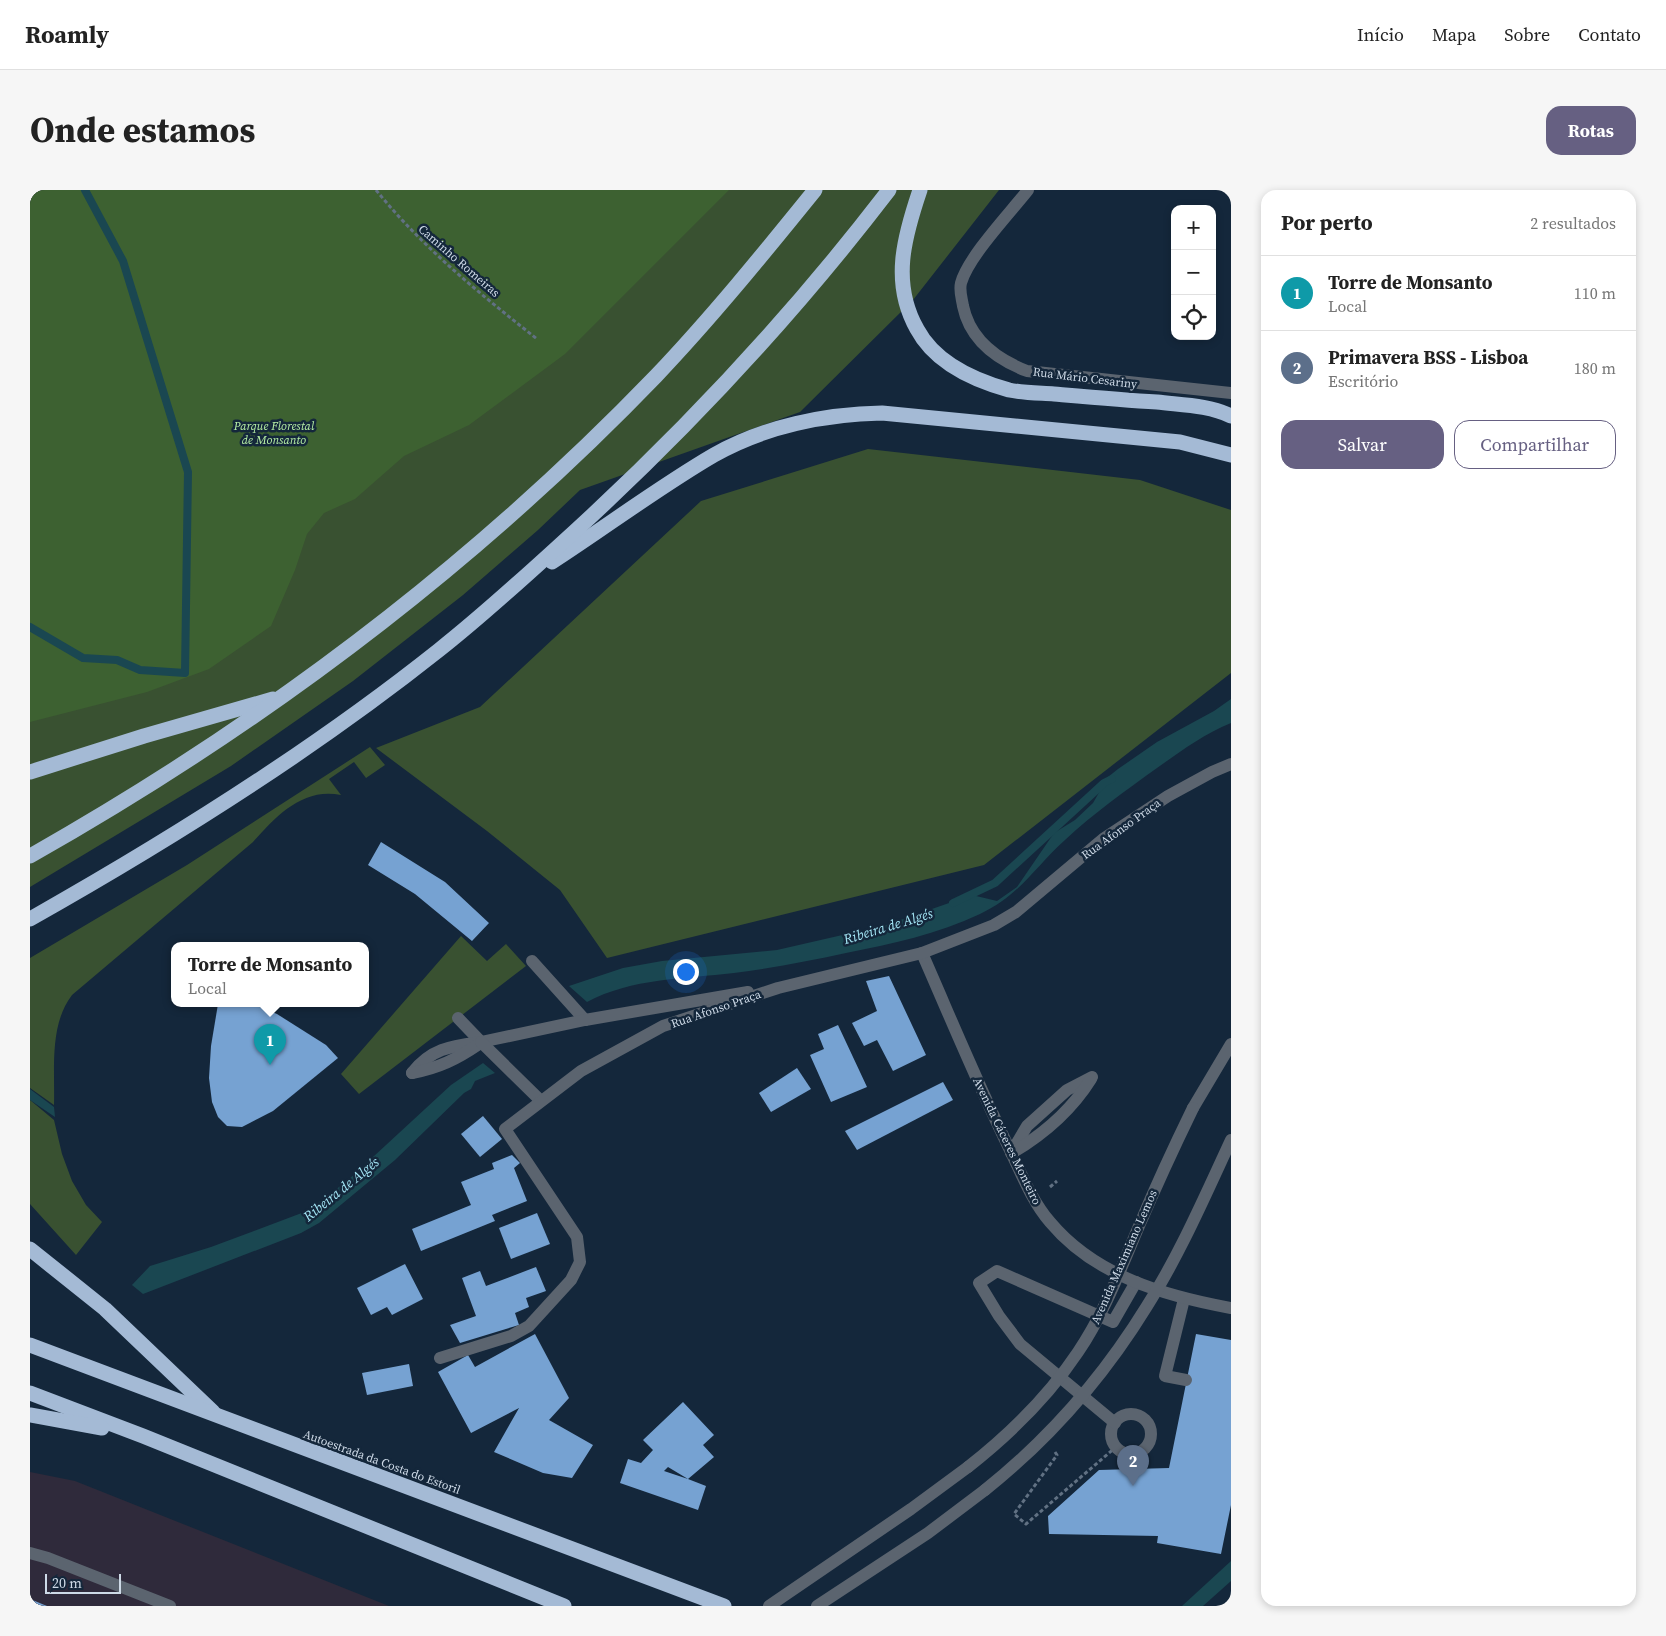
<!DOCTYPE html>
<html lang="pt">
<meta charset="utf-8">
<style>
body{margin:0;font-family:"Source Serif 4",serif;background:#f6f6f6;color:#222}
.controls{position:absolute;right:15px;top:15px;display:grid;overflow:hidden;border-radius:10px;box-shadow:0 2px 8px #0003}
.controls button{width:45px;height:45px;display:grid;place-items:center;padding:0;border:0;border-bottom:1px solid #e0e0e0;background:#fff;color:#222;font:25px sans-serif}
.scale{position:absolute;left:15px;bottom:12px;width:76px;box-sizing:border-box;padding-left:5px;border:2px solid #cedae7;border-top:0;font-size:14px;line-height:18px;white-space:nowrap;color:#cedae7;-webkit-text-stroke:4px #14273b;paint-order:stroke}
.you{position:absolute;left:655px;top:781px;width:18px;height:18px;margin:-12px;border:4px solid #fff;border-radius:50%;background:#1a73e8;box-shadow:0 0 0 8px #1a73e833}
.badge{display:grid;place-items:center;width:32px;height:32px;border-radius:50%;background:#666082;color:#fff;font-size:16px;font-weight:700}
.pin{position:absolute;translate:-50% -41px;filter:drop-shadow(0 1px 2px #0008)}
.pin::after{content:'';position:absolute;top:26px;width:18px;height:15px;background:inherit;clip-path:polygon(0 0,100% 0,50% 100%)}
.popup{position:absolute;left:141px;top:752px;width:198px;height:65px;box-sizing:border-box;display:grid;place-content:center;border-radius:10px;background:#fff;filter:drop-shadow(0 1px 4px #0005);font-size:16px;white-space:nowrap;color:#767676}
.popup b{font-size:19px;color:#222}
.popup::after{content:'';position:absolute;left:50%;top:100%;margin-left:-10px;border:10px solid transparent;border-top-color:#fff}
.list{margin:0;padding:0;list-style:none}
h2{display:flex;justify-content:space-between;align-items:center;height:65px;margin:0;padding:0 20px;font-size:21px}
h2 small{font-size:16px;font-weight:400;color:#767676}
.list li{display:grid;grid-template-columns:32px 1fr auto;gap:15px;align-items:center;box-sizing:border-box;height:75px;padding:0 20px;border-top:1px solid #e0e0e0}
.list b{display:block;font-size:19px;white-space:nowrap}
.list p{margin:0;font-size:16px;white-space:nowrap;color:#767676}
.list em{font-size:16px;font-style:normal;color:#767676}
.actions{display:flex;gap:10px;padding:15px 20px}
.actions a{flex:1;padding:11px 0;border:1px solid #666082;border-radius:15px;text-align:center;font-size:18px;color:#666082}
.actions .main{background:#666082;color:#fff}
.icon{flex:none;width:28px;height:28px;fill:none;stroke:currentColor;stroke-width:2;stroke-linecap:round;stroke-linejoin:round}
.map{position:relative;flex:none;width:1201px;height:1416px;overflow:hidden;border-radius:15px}
header{display:flex;align-items:center;gap:30px;box-sizing:border-box;height:70px;padding:0 25px;background:#fff;border-bottom:1px solid #e0e0e0}
header strong{font-size:24px}
nav{display:flex;gap:28px;margin-inline-start:auto;font-size:18px}
.intro{display:flex;align-items:center;justify-content:space-between;box-sizing:border-box;height:120px;padding:0 30px}
h1{margin:0;font-size:35px}
.button{padding:12px 22px;border-radius:15px;background:#666082;color:#fff;font-size:18px;font-weight:700}
main{display:flex;gap:30px;padding:0 30px}
aside{flex:1;background:#fff;border-radius:15px;box-shadow:0 2px 8px #0003}
.map>svg:first-child{display:block}
</style>
<header>
<strong>Roamly</strong>
<nav><a>Início</a><a>Mapa</a><a>Sobre</a><a>Contato</a></nav>
</header>
<div class="intro"><h1>Onde estamos</h1><a class="button">Rotas</a></div>
<main>
<div class="map">
<svg width="1201" height="1416" viewBox="0 0 1201 1416">
<rect width="100%" height="100%" fill="#14273b"/>
<polygon fill="#2f2a3b" points="0,1282 45,1291 359,1416 0,1416"/>
<g fill="#395131">
<polygon points="0,0 969,0 883,110 770,222 550,300 508,340 433,405 323,491 201,576 0,697"/>
<polygon points="838,259 1110,290 1201,320 1201,483 954,675 577,768 530,700 457,641 346,558 450,517 671,311"/>
<path d="M340,557L355,575L336,588L324,572L299,589L311,605C273,597 246,626 223,652L42,805C19,835 25,879 24,915L0,898V768L157,675Z"/>
<polygon points="431,746 457,771 476,754 496,776 329,904 311,884"/>
<polygon points="0,910 24,930 32,964 42,991 56,1015 72,1032 46,1065 0,1014"/>
</g>
<polygon fill="#3d6131" points="0,0 699,0 535,164 439,235 374,266 325,309 294,323 277,344 265,380 241,436 179,479 117,502 0,532"/>
<g fill="#1a4751">
<path d="M1201,509V533C1174,544 1151,561 1127,578C1095,601 1064,623 1035,650C1004,678 990,705 950,724C908,744 861,754 816,763C779,771 742,778 704,783C654,789 602,788 557,812L539,796L593,778L632,771L747,760L856,735L942,705L967,711L987,697L1024,643L1045,630L1063,613L1078,587L1088,579L1127,552L1184,521Z"/>
<polygon points="453,873 465,883 445,891 441,899 434,903 365,970 289,1033 271,1043 113,1104 102,1095 120,1076 181,1057 277,1021 317,991 421,895"/>
<polygon points="0,899 24,917 25,927 0,910"/>
<polygon points="1201,1371 1201,1391 1173,1416 1152,1416"/>
</g>
<g fill="none" stroke-linecap="round" stroke-linejoin="round">
<g stroke="#1a4751" stroke-width="8">
<polyline points="0,437 53,468 87,470 110,480 155,483 158,282 93,71 55,0"/>
<polyline points="923,713 965,693 1074,593 1082,589"/>
</g>
</g>
<g fill="#76a2d2" fill-rule="evenodd">
<polygon points="351,652 415,692 459,733 442,751 385,704 338,675"/>
<polygon points="859,786 896,865 863,881 847,850 834,856 822,833 847,821 836,791"/>
<polygon points="188,814 223,814 247,824 296,855 308,868 243,921 212,937 197,936 188,927 182,912 179,888 181,856"/>
<polygon points="808,835 837,897 801,912 780,865 794,859 788,844"/>
<polygon points="767,878 781,899 741,922 729,903"/>
<polygon points="913,892 923,910 827,960 815,941"/>
<polygon points="453,926 472,949 450,967 431,944"/>
<polygon points="482,965 490,973 484,978 497,1011 462,1025 465,1031 391,1061 382,1039 441,1015 431,992 464,979 462,973"/>
<polygon points="507,1023 520,1054 481,1069 469,1038"/>
<polygon points="375,1074 393,1109 362,1125 357,1117 341,1125 327,1098"/>
<polygon points="506,1077 516,1101 496,1108 499,1117 485,1123 489,1135 430,1153 420,1135 446,1126 432,1088 450,1081 456,1096"/>
<polygon points="505,1144 539,1208 519,1230 563,1255 542,1288 513,1283 464,1262 489,1218 441,1243 408,1182 438,1165 445,1177"/>
<polygon points="1166,1144 1201,1150 1201,1315 1191,1364 1127,1353 1128,1346 1019,1344 1018,1326 1069,1280 1139,1278"/>
<polygon points="379,1174 383,1196 337,1205 332,1183"/>
<path d="M653,1212L684,1245L673,1255L684,1267L658,1289L676,1296L668,1320L590,1293L598,1269L611,1273L623,1260L613,1250ZM638,1277L658,1289L634,1281Z"/>
<polygon points="0,1409 17,1416 0,1416"/>
</g>
<g fill="none" stroke-linecap="round" stroke-linejoin="round">
<g stroke="#617183" stroke-width="3" stroke-dasharray="4 2.5" stroke-linecap="butt">
<path d="M346,0C393,58 449,103 507,149"/>
<polyline points="1020,997 1027,991"/>
<polyline points="1025,1262 1027,1265 984,1324 996,1334 1086,1257"/>
</g>
<g stroke="#5b646f" stroke-width="12">
<polyline points="502,771 555,830"/>
<polyline points="428,828 451,852"/>
<path d="M382,883C401,858 422,856 451,852"/>
<path d="M382,883C409,878 427,869 449,854"/>
<polyline points="981,963 997,936 1037,900 1062,887"/>
<path d="M982,963C1014,944 1041,921 1061,889"/>
<polyline points="1154,1109 1135,1186 1156,1190"/>
<circle cx="1101" cy="1244" r="20"/>
<polyline points="1085,1233 990,1154 969,1126 949,1093 967,1081 1083,1132 1106,1092"/>
</g>
<g stroke="#5b646f" stroke-width="12">
<path d="M998,0C980,23 938,67 931,93C929,101 932,109 933,116C940,150 966,169 997,181L1201,203"/>
<path d="M892,763C921,829 948,895 980,960C992,985 1002,1011 1020,1032C1065,1086 1135,1106 1201,1118"/>
<polyline points="451,852 555,830 718,802"/>
<polyline points="451,852 510,910"/>
<polyline points="410,1168 481,1146 499,1136 541,1090 550,1072 547,1047 475,939 551,881 633,836 748,798 892,763 964,735 986,722 1073,649 1138,606 1182,582 1201,574"/>
<polyline points="0,1363 18,1368 140,1416"/>
</g>
<g stroke="#5b646f" stroke-width="12">
<polyline points="1163,918 1201,854"/>
<polyline points="739,1416 881,1319 938,1277"/>
<polyline points="787,1416 898,1343 955,1300"/>
</g>
<g stroke="#a4bad5" stroke-width="15">
<path d="M890,0C874,47 861,93 887,139C905,173 943,190 979,200C993,203 1010,203 1024,204C1059,207 1093,210 1127,212C1151,215 1179,215 1201,226"/>
<path d="M522,372C576,337 629,297 684,265C735,236 796,224 852,223L1150,252L1201,265"/>
<polyline points="0,582 114,546 243,509"/>
<path d="M0,666C230,536 442,377 626,186C682,127 734,63 785,0"/>
<path d="M0,729C142,649 282,561 409,460C456,423 499,383 543,343C658,238 764,124 859,0"/>
<polyline points="0,1059 75,1119 183,1222"/>
<polyline points="0,1155 694,1416"/>
<polyline points="0,1203 113,1246 534,1416"/>
<polyline points="0,1225 72,1238"/>
</g>
<g stroke="#5b646f" stroke-width="12">
<path d="M938,1277C980,1244 1018,1207 1048,1162C1074,1124 1091,1078 1109,1036C1126,996 1144,957 1163,918"/>
<path d="M955,1300C1019,1249 1074,1186 1117,1116C1150,1064 1175,1006 1201,950"/>
</g>
</g>
<g text-anchor="middle" stroke-width="5" stroke-linejoin="round" paint-order="stroke">
<g font-size="12" fill="#cedae7" stroke="#14273b">
<text transform="translate(429 71) rotate(41)" y="4">Caminho Romeiras</text>
<text transform="translate(1055 188) rotate(7)" y="4">Rua Mário Cesariny</text>
<text transform="translate(1091 639) rotate(-36)" y="4">Rua Afonso Praça</text>
<text transform="translate(686 819) rotate(-19)" y="4">Rua Afonso Praça</text>
<text transform="translate(977 951) rotate(64)" y="4">Avenida Cáceres Monteiro</text>
<text transform="translate(1094 1067) rotate(-66)" y="4">Avenida Maximiano Lemos</text>
<text transform="translate(352 1272) rotate(20)" y="4">Autoestrada da Costa do Estoril</text>
</g>
<g font-size="12" font-style="italic" fill="#b7efa5" stroke="#14273b">
<text x="244" y="240">Parque Florestal<tspan x="244" dy="14">de Monsanto</tspan></text>
</g>
<g font-size="14" font-style="italic" fill="#a4e6f6" stroke="#14273b">
<text transform="translate(858 736) rotate(-17)" y="5">Ribeira de Algés</text>
<text transform="translate(311 999) rotate(-39)" y="5">Ribeira de Algés</text>
</g>
</g>
</svg>
<div class="controls">
<button>+</button>
<button>−</button>
<button><svg class="icon" aria-label="locate" viewBox="0 0 24 24"><circle cx="12" cy="12" r="6"/><path d="M12 2v4M12 18v4M2 12h4M18 12h4"/></svg></button>
</div>
<div class="scale">20 m</div>
<div class="you"></div>
<div class="pin badge" style="left:240px;top:875px;background:#0f9aa8">1</div>
<div class="popup"><b>Torre de Monsanto</b>Local</div>
<div class="pin badge" style="left:1103px;top:1296px;background:#5c6f8a">2</div>
</div>
<aside>
<h2>Por perto<small>2 resultados</small></h2>
<ul class="list">
<li><span class="badge" style="background:#0f9aa8">1</span><div><b>Torre de Monsanto</b><p>Local</p></div><em>110 m</em></li>
<li><span class="badge" style="background:#5c6f8a">2</span><div><b>Primavera BSS - Lisboa</b><p>Escritório</p></div><em>180 m</em></li>
</ul>
<div class="actions"><a class="main">Salvar</a><a>Compartilhar</a></div>
</aside>
</main>
